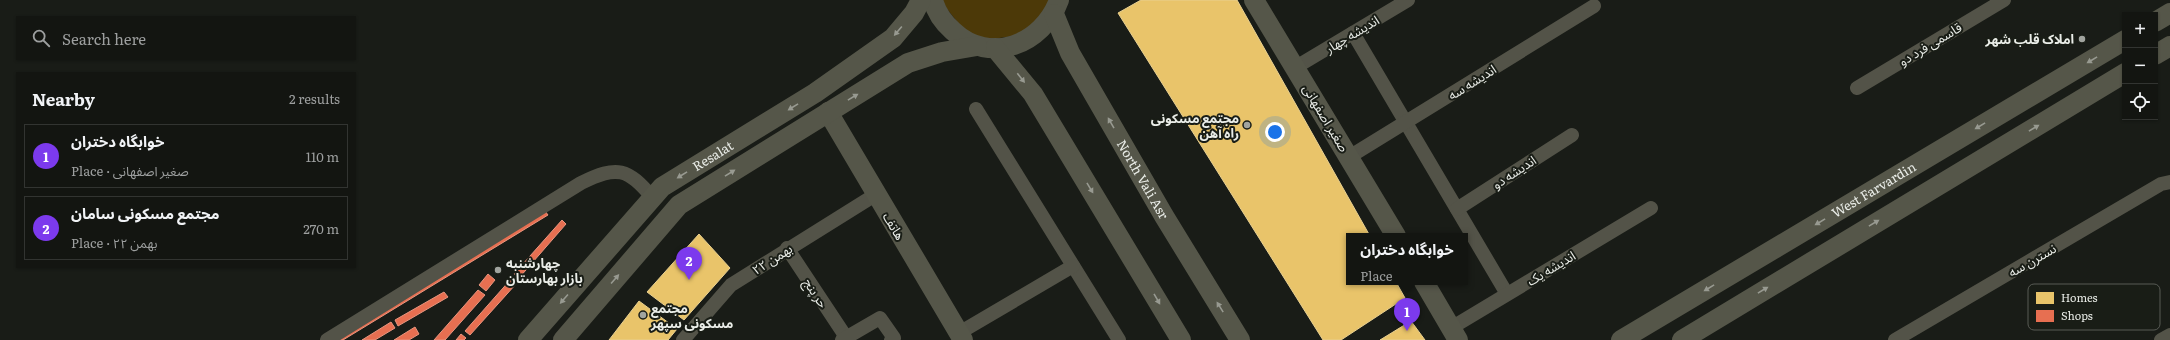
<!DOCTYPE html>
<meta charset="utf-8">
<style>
body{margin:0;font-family:Literata,"Noto Sans Arabic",serif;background:#20221f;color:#f1f3f6}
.controls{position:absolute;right:12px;top:12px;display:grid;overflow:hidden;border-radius:0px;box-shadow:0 1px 3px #0004}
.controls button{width:36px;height:36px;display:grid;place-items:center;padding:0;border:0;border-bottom:1px solid #323431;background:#131511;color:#f1f3f6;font:20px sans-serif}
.you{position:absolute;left:1275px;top:132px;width:14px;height:14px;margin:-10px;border:3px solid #fff;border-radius:50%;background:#1a73e8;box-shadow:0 0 0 6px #1a73e833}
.badge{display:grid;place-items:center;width:26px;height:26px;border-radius:50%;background:#7c3aed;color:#fff;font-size:13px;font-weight:700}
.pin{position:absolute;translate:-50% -33px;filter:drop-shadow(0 1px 2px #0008)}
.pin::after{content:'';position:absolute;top:21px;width:14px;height:12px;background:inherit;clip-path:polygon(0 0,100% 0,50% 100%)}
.popup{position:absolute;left:1346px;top:233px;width:122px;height:52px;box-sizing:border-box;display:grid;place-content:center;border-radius:0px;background:#131511;filter:drop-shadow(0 1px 3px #0005);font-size:13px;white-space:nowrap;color:#9d9f9f}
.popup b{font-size:15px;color:#f1f3f6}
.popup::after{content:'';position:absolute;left:50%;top:100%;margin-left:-8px;border:8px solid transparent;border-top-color:#131511}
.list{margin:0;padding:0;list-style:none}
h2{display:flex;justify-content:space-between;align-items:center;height:52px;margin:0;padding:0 16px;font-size:17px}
h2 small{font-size:13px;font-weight:400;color:#9d9f9f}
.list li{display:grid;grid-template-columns:26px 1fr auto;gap:12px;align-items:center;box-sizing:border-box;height:64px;margin:0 8px 8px;padding:0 8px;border:1px solid #323431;border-radius:0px}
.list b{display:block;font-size:15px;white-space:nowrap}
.list p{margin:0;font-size:13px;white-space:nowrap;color:#9d9f9f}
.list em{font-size:13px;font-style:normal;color:#9d9f9f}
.icon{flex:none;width:22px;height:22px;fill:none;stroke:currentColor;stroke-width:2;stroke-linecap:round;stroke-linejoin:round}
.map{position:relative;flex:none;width:2170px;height:340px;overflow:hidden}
.search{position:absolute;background:#131511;box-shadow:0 1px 3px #0004;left:16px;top:16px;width:340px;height:44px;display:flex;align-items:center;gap:10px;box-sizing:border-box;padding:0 14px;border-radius:0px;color:#9d9f9f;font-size:15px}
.panel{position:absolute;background:#131511;box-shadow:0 1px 3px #0004;left:16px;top:72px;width:340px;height:196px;border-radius:0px}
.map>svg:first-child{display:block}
</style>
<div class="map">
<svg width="2170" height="340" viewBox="0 0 2170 340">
<rect width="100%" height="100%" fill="#191c17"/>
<polygon fill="#4c3908" points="940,0 1051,0 1049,6 1022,35 984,40 966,33"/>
<g fill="#e9c46a" stroke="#e9d090">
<polygon points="1141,0 1237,0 1370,236 1349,236 1349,282 1396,282 1405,298 1341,340 1323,340 1118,13"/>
<polygon points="699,234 730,268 684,320 647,292"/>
<polygon points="639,301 677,329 668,340 609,340"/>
<polygon points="1411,321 1425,340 1380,340"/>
</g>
<g fill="#e76f51" stroke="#e8957e">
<polygon points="545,211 548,215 343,340 338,340"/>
<polygon points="562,220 566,224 519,278 514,274"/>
<polygon points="488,274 495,280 486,291 479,285"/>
<polygon points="511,279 516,284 470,335 465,331"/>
<polygon points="478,290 485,295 445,340 434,340"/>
<polygon points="444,292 448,297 398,326 395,320"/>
<polygon points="391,322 395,328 375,340 362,340"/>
<polygon points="415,327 419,334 409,340 394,340"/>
<polygon points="461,334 466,338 464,340 456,340"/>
</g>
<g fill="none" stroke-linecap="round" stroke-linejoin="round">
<g stroke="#535348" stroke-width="14">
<polyline points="1353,33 1507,294"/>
<polyline points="1296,67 1408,0"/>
<polyline points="1857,88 2004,0"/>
<polyline points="976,109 1119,340"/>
<polyline points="1349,157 1594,6"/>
<polyline points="1457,209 1572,135"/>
<polyline points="787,248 846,337"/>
<polyline points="1451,328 1651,208"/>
<polyline points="959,333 1073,266"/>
<path d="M327,340L581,183C618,165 627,168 653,198"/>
<polyline points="683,340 731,285 875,195"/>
<polyline points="842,340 880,318 894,338 891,340"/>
<polyline points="1895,340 2161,184 2170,182"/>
<polyline points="2161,340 2170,335"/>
</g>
<g stroke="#555649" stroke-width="20">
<path d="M933,0C936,12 944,23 953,31C990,66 1043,44 1059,0"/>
<polyline points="1254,0 1396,236"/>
<path id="s1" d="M1054,14L1070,53L1164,216L1240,340"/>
<polyline points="2155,22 2170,13"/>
<polyline points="995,48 1033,94 1181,340"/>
<polyline points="2155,55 2170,46"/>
<polyline points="828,112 963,340"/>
<polyline points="1424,282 1458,340"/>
<path id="s2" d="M528,340L662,187L815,93L893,38L914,13L921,0"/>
<polyline points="563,340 679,205 908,63 942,52 977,46"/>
<path id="s3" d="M1621,340L2125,40"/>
<polyline points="1682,340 2125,73"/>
</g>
</g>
<defs><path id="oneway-solid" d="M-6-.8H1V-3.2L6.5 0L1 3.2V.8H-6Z"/></defs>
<g fill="#989a91">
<use href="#oneway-solid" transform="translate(898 31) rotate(130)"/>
<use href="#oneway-solid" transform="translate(2092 60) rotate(149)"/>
<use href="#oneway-solid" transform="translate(1021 78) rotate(52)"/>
<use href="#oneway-solid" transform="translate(853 97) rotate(-31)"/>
<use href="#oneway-solid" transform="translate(793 107) rotate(148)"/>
<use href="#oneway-solid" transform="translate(1111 123) rotate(-120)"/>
<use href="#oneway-solid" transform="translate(1980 126) rotate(149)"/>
<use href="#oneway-solid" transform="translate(2034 128) rotate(-31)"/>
<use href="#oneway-solid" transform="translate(730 173) rotate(-32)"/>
<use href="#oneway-solid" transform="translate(682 175) rotate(148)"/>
<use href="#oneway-solid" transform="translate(1090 188) rotate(59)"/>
<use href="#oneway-solid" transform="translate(1820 222) rotate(149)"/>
<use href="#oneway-solid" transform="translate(1874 223) rotate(-31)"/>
<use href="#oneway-solid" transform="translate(615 279) rotate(-49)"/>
<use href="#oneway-solid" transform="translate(1709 288) rotate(149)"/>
<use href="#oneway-solid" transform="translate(1763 290) rotate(-31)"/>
<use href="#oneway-solid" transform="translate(564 299) rotate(131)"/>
<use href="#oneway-solid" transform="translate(1157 299) rotate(60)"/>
<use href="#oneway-solid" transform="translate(1220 307) rotate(-122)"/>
</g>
<g fill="#a1a49f" stroke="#191d16" stroke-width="1.5">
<circle cx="2082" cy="39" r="4"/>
<circle cx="1247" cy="125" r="4"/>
<circle cx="498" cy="270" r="4"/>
<circle cx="643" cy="315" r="4"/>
</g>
<g text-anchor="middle" stroke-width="4" stroke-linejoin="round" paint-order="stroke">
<g font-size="13" fill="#eaede8" stroke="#191d16">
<text transform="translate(1352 34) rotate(-31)" y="5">اندیشه چهار</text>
<text transform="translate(1930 44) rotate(-31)" y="5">قاسمی فرد دو</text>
<text transform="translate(1472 82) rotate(-32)" y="5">اندیشه سه</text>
<text transform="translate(1326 118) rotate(59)" y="5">صغیر اصفهانی</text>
<text dy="5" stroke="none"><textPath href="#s2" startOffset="263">Resalat</textPath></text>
<text transform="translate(1514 172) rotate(-33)" y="5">اندیشه دو</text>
<text dy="5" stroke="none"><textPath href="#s1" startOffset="188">North Vali Asr</textPath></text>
<text dy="5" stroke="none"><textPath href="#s3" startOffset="294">West Farvardin</textPath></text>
<text transform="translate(894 226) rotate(59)" y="5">هاتف</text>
<text transform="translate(772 259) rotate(-33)" y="5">۲۲ بهمن</text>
<text transform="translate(2032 260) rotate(-30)" y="5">نسترن سه</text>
<text transform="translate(1551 268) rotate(-31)" y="5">اندیشه یک</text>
<text transform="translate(816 293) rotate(57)" y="5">حر پنج</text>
</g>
<g font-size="13" font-weight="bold" fill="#eaede8" stroke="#191d16" text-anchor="end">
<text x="2074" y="44">املاک قلب شهر</text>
<text x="1239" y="123">مجتمع مسکونی<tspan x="1239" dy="15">راه آهن</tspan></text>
<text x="506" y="268" text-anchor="start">چهارشنبه<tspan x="506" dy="15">بازار بهارستان</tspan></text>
<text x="651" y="313" text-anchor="start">مجتمع<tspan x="651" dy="15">مسکونی سپهر</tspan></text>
</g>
</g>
<rect x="2028" y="284" width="132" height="46" rx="6" fill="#191d16" stroke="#585b55" stroke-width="1"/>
<rect x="2036" y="292" width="18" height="12" fill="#e9c46a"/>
<rect x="2036" y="310" width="18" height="12" fill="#e76f51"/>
<g font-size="11" fill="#eaede8">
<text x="2061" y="302">Homes</text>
<text x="2061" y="320">Shops</text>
</g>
</svg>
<div class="controls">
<button>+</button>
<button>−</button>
<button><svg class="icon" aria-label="locate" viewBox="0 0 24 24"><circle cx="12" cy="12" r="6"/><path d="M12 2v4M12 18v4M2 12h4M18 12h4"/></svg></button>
</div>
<div class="you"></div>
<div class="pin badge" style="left:1407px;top:331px">1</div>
<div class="popup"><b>خوابگاه دختران</b>Place</div>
<div class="pin badge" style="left:689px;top:280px">2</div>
<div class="search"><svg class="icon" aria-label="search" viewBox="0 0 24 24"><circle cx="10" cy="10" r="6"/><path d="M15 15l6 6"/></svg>Search here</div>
<section class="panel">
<h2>Nearby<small>2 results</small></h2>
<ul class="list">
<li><span class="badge">1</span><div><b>خوابگاه دختران</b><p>Place · صغیر اصفهانی</p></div><em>110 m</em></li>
<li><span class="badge">2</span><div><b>مجتمع مسکونی سامان</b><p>Place · ۲۲ بهمن</p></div><em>270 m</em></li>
</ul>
</section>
</div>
